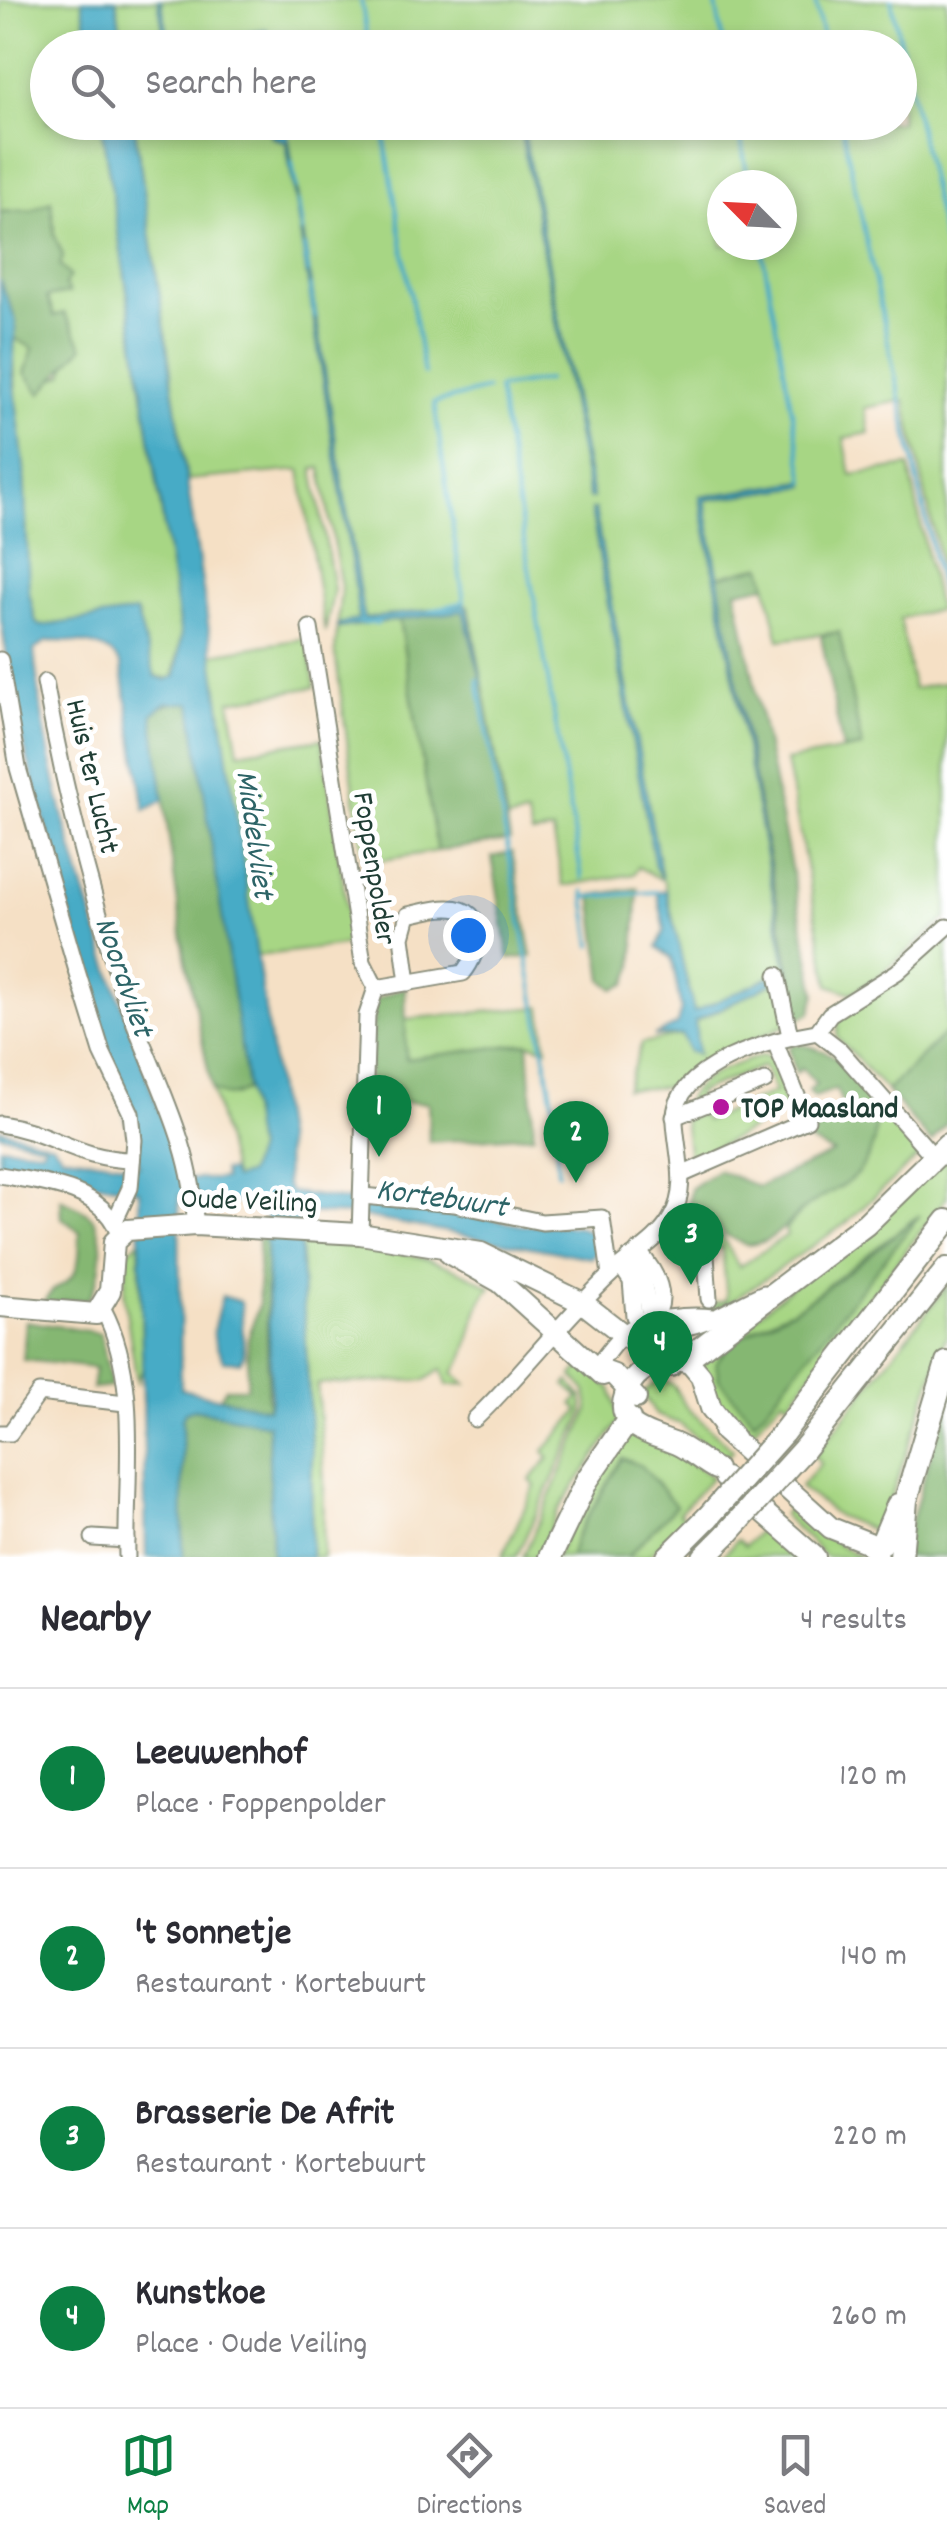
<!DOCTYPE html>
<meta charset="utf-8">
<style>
body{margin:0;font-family:Dekko,sans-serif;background:#f7f7f7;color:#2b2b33}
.compass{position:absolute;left:707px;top:170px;width:90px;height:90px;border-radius:50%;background:#fff;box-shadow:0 5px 15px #0003;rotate:294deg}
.you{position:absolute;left:468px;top:935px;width:35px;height:35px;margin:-25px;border:8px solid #fff;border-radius:50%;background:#1a73e8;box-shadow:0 0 0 15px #1a73e833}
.badge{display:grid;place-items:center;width:65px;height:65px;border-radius:50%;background:#0b8043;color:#fff;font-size:32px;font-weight:700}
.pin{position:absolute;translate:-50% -82px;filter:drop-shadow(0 2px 5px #0008)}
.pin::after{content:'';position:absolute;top:52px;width:35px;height:30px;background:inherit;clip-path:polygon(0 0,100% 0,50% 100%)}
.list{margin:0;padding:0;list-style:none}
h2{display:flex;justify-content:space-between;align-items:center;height:130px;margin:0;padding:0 40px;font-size:42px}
h2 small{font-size:32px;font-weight:400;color:#7c7c81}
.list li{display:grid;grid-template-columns:65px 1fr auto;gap:30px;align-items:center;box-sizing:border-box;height:180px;padding:0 40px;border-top:2px solid #e1e1e2}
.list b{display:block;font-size:38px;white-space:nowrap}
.list p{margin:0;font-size:32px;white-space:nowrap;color:#7c7c81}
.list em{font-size:32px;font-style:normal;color:#7c7c81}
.icon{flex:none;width:55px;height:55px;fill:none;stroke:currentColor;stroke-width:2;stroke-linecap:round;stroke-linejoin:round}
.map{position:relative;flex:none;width:947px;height:1557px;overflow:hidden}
.search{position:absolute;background:#fff;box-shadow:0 5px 15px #0003;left:30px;right:30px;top:30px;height:110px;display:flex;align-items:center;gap:25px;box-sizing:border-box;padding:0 35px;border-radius:55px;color:#7c7c81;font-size:38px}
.sheet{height:850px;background:#fff}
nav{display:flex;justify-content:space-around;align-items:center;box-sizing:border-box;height:140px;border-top:2px solid #e1e1e2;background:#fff;font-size:28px;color:#7c7c81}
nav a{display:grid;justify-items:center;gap:5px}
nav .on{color:#0b8043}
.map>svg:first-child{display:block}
</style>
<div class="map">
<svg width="947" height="1557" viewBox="0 0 947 1557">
<rect width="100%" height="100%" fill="#fff"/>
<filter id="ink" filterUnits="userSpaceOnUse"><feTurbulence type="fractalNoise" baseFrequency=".01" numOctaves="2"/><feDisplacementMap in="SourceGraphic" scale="20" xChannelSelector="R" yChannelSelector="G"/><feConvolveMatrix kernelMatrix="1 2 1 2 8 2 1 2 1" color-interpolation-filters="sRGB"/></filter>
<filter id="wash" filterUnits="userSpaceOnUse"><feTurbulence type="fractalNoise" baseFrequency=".0048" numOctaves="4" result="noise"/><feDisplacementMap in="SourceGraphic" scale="40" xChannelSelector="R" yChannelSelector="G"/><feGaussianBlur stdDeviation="2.25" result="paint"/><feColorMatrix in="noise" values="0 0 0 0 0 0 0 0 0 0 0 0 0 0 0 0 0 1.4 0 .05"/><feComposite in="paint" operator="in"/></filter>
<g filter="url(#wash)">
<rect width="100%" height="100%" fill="#f5e0c5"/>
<g fill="#a7d684" stroke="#638a5c" stroke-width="2.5" fill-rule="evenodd">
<polygon points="0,0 82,0 89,47 48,48 48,122 101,123 181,636 173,679 155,676 142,645 138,615 40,626 36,623 29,592 13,345 14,338 33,348 53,379 64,374 74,330 64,313 54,316 47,297 65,285 69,276 60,266 63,255 55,237 51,202 32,210 0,212"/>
<path d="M116,0H947V593L905,400L865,408L869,433L844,438L851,475L909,466L938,610L900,618L913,689L947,682V918L878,977L851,993L829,985L786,761L862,747L839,632L779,640L762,566L717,577L705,500L805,486L804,481L700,497L799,1019L703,1063L675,1087L626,1089L642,1043L681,1035L698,1054L695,1022L772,983L694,1012L664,881L638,867L634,874L563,886L553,831L532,834L527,815L507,820L469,607L399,620L437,851L364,863L335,652L341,587L321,468L313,469L334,589L325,632L300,470L187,480L134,123H269L272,137L288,143L286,123L900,122V48H277L267,30L166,47H123ZM722,185H782V245H722Z"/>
<polygon points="308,638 315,687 230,701 239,752 322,739 352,944 256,956 212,654"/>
<polygon points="947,934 947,1031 887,1091 837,1037 839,1016"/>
<polygon points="541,1007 547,1049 528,1043 406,1059 405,1019"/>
<path d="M763,1055L777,1061L783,1074L784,1108C774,1118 698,1159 689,1158L684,1119L700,1113L706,1121L775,1092L763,1066L698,1092L697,1101L686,1104C695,1074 736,1065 763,1055Z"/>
<polygon points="248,1088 256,1150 248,1174 234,1179 212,1089 235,1096"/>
<polygon points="874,1098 921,1154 846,1223 726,1305 711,1309 710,1303 727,1300 722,1247 712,1250 704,1237 709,1230 691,1218 683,1223 689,1203 723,1238 739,1267 787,1235 785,1230 804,1208 858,1173"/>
<path d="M947,1154V1197L789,1403L783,1398L746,1438L716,1409L698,1366ZM915,1218L768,1406L753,1421L721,1355L753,1329L803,1304Z"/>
<path d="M300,1241C370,1245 429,1251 491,1287C468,1311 476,1347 453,1373L466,1384L447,1385L442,1369L425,1380L317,1384L324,1481L323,1557H311L312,1454Z"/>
<polygon points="139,1242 143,1368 137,1382 124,1297 128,1250"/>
<polygon points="947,1286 947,1334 879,1533 838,1516 800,1487 821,1463 814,1456"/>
<polygon points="584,1363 611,1389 620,1420 558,1510 539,1557 523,1557 589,1410 586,1391 573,1376"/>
<polygon points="569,1381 582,1397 584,1412 516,1557 502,1557 535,1486 530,1480 549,1458 544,1451 579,1411 573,1404 579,1397 565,1385"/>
<polygon points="664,1381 673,1385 686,1407 733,1450 723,1461 681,1424 656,1415 643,1394 654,1383"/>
<polygon points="630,1432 675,1450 712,1477 679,1513 686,1520 647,1557 627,1557 676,1506 622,1458 577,1535 570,1557 556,1557 584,1494"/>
<polygon points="792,1504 839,1545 862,1557 826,1557 783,1515"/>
<polygon points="765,1523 797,1557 721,1557 737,1540 745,1546"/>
</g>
<g fill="#85b772" stroke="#527a53" stroke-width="2.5">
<path d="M51,201L55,237L63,256L60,266L70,276L65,285L69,293L47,297L54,316L64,313L83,347C69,363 54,377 41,394L25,373L33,348L14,338L16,321L0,280V212L32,210Z"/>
<polygon points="762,566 767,585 736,591 816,993 811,1013 799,1019 717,577"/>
<polygon points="469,607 510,840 437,851 399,619"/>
<polygon points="839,632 862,747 843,750 821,636"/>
<path d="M183,700L191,703L248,1088C234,1097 226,1099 212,1089L185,956L152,714L155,709Z"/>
<polygon points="512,852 532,956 509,959 492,857"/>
<polygon points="638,888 633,968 626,984 614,989 603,980 592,895"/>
<polygon points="405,987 406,1059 528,1043 534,1135 429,1142 428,1103 401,1102 399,1089 367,1091 375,1000"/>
<polygon points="947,1031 947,1123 931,1142 887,1091"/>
<path d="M792,1044C855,1046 901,1116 860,1170C846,1189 821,1194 803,1210C783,1226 774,1244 746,1245L726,1235L701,1211L695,1212L689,1203L691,1188L718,1170L758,1187L833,1153L801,1137L848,1116L836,1089L814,1097L809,1091L816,1084L802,1068L796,1073L789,1049Z"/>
<path d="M61,1199C71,1204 82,1208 90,1215C108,1234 102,1281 88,1299L43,1304C53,1284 63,1288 73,1275C81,1265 79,1245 80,1232L62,1218Z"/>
<path d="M920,1215L768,1406L754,1421L719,1380L716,1363C735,1330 777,1322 806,1302C846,1275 883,1244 920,1215Z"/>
<polygon points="258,1238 266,1238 268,1409 219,1399 226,1388 247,1388 248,1339 259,1304"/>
<polygon points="26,1321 100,1333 112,1387 92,1389 95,1368 23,1360"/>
<polygon points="947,1398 947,1557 906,1557 905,1544"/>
<polygon points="193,1409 268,1424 272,1557 183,1557 182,1419 185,1412"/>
<polygon points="622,1458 642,1466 676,1506 627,1557 570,1557 577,1535"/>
</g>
<g fill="#47abc6" stroke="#33747d" stroke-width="2.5" fill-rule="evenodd">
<polygon points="82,0 116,0 123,47 89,47"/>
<polygon points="158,0 161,0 170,44 267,30 277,47 166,47"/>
<path d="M101,123H134L285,1144L286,1185L290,1192L395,1207L429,1205L520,1225L577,1226L597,1235L598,1252L591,1258L353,1215L298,1213L312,1454L311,1557H272L268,1424L194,1409L185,1412L182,1419L183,1557H146L139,1190L0,1166V1146L42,1150L45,1145L0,1134V1129L53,1144L62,1155L139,1166L14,710L0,611V280L16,321L13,373L24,467L29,592L36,623L41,626L136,612L155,676L166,680L176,676L181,636ZM47,641C72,641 110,642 121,665L145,810L164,800L152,714L167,703H191L256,1150L248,1174L234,1179L230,1171H223L224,1179H183L171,1146C117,986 49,820 34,650ZM179,1195L265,1206L271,1399L268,1409L181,1389Z"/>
<polygon points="269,123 286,123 364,619 466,605 483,686 463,611 338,628 338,624 358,620 356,592 286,142 272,137"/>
<polygon points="519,123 522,123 593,498 589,498"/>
<polygon points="805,481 806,486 705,500 788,976 700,497"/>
<polygon points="591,510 595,510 662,879 655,867"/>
<polygon points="666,890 694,1012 770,977 772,983 695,1021 698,1054 689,1052 682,1035 654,1036 677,1024 681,1009 672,959 657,947 665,930 657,892"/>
<path d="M222,1296L241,1302L244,1354L240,1362L224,1361C206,1329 215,1329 222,1296Z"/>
</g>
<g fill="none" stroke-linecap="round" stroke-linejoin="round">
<g stroke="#47abc6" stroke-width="4">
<polyline points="361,0 369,48"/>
<polyline points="715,0 724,48"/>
<polyline points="815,0 825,48"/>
<polyline points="891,0 947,257"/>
<polyline points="382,122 424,374"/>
<polyline points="738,122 749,185"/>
<polyline points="841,122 947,618"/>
<polyline points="292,163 296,188"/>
<polyline points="298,202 302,232"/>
<polyline points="761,245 805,481"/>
<polyline points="304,247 308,272"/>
<polyline points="310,286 315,317"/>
<polyline points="547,380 498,388 582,878"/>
<polyline points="431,611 464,602 434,403 487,389"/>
<polyline points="360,623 378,623"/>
<polyline points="478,680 554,1108 558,1173"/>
<polyline points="584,891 592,946"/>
<polyline points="585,897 657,892"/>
</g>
</g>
</g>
<g filter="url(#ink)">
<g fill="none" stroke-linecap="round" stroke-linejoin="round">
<g stroke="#8a8e7c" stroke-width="19">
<g id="minor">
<polyline points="310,628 363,962 376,988 367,1015 360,1234"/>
<polyline points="0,660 18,768 77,971 102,1052 131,1113 134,1140 130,1188 114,1223"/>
<path d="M45,682C63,785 89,886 121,986C146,1063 195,1143 195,1225"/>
<polyline points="777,975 790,1036"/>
<path d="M376,988L463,973C481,951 490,908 448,908C435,908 421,912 408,915L402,937L408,983"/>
<polyline points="817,1032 839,1049 926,1148"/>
<polyline points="674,1117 765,1081"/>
<path d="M0,1124C53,1132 77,1159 132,1160"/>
<path d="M0,1175C39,1182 100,1187 117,1230"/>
<polyline points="681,1175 807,1120 775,1042"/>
<polyline points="362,1196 454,1204 542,1222 602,1218 610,1275"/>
<polyline points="670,1222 706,1256 709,1299"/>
<path d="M638,1251C656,1271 672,1299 651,1322"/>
<path d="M629,1258C654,1284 644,1324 661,1356"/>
<path d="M621,1266L631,1281L634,1316C681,1347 720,1312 764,1293"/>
<path d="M103,1309C141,1380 125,1478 127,1557"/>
<path d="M595,1368C605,1357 615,1340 627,1331C644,1318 691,1314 712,1317"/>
<path d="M475,1419C523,1373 562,1320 610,1275C629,1257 659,1241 671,1218C689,1188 677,1155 675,1122C671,1066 773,1039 817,1032L830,1014L897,972L947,927"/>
<polyline points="0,1433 10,1433 39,1393 125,1403"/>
<polyline points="93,1538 127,1540"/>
</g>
</g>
<g stroke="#8a8e7c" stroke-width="24">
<g id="major">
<polyline points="450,1254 500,1282 603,1375"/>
<polyline points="0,1306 96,1314 110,1291 114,1242 127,1230 195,1225 360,1234 481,1253 583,1303 646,1352 690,1363 701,1376 711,1408 735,1439"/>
<path d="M671,1366C655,1363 640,1369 631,1383C604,1427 652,1434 676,1444C690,1450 702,1462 716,1469"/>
<polyline points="595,1368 614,1375 636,1398"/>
<polyline points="724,1431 831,1528 869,1543 878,1557"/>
<polyline points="725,1478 815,1557"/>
</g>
</g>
<g stroke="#8a8e7c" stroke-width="26">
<g id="highway">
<polyline points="685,1360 866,1224 947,1145"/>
<polyline points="783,1433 947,1221"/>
<polyline points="803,1450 947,1269"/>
<polyline points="882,1543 898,1505"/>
<polyline points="550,1557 587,1480 629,1419"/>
<polyline points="668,1557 708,1517"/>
<polyline points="704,1557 727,1534"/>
<polyline points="901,1557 906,1500 947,1363"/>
</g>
</g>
<use href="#minor" stroke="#fff" stroke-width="15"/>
<use href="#major" stroke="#fff" stroke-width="20"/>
<use href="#highway" stroke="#fff" stroke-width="22"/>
<g stroke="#8a8e7c" stroke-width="26" stroke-linecap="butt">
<g id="highway-bridge">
<polyline points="708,1517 783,1433"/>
<polyline points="727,1534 803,1450"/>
</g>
</g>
<use href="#highway-bridge" stroke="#fff" stroke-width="22"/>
</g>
</g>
<circle fill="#b5179e" stroke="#fff" stroke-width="4" cx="721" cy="1107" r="10"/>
<g text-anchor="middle" stroke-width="10" stroke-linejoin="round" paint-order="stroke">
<g font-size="30" fill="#1f3d34" stroke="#fff">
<text transform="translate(94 776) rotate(77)" y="10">Huis ter Lucht</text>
<text transform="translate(376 868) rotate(81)" y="10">Foppenpolder</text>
<text transform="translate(249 1199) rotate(2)" y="10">Oude Veiling</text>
</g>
<g font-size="30" font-weight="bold" fill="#1f3d34" stroke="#fff" text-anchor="start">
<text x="741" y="1117">TOP Maasland</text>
</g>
<g font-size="32" font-style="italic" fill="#2d6467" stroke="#fff">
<text transform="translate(257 834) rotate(82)" y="11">Middelvliet</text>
<text transform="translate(126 976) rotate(71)" y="11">Noordvliet</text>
<text transform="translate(442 1196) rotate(8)" y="11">Kortebuurt</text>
</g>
</g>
</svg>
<svg class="compass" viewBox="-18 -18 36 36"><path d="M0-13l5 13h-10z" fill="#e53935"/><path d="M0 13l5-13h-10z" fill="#7c7c81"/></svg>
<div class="you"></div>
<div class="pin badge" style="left:379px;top:1157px">1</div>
<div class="pin badge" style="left:576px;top:1183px">2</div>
<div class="pin badge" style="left:691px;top:1285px">3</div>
<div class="pin badge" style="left:660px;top:1393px">4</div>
<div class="search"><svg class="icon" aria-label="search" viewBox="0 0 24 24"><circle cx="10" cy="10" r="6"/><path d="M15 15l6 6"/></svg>Search here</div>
</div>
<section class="sheet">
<h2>Nearby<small>4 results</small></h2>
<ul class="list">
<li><span class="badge">1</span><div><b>Leeuwenhof</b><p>Place · Foppenpolder</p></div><em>120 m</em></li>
<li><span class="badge">2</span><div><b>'t Sonnetje</b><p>Restaurant · Kortebuurt</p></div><em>140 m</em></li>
<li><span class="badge">3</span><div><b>Brasserie De Afrit</b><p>Restaurant · Kortebuurt</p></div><em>220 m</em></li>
<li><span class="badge">4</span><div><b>Kunstkoe</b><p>Place · Oude Veiling</p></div><em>260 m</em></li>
</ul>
</section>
<nav>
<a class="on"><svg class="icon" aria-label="map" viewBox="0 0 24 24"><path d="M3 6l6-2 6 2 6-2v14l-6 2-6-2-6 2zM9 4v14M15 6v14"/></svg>Map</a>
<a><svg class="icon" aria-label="directions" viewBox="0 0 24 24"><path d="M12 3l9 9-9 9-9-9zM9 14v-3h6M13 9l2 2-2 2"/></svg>Directions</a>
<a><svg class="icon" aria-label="saved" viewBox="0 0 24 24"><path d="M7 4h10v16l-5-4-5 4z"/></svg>Saved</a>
</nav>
